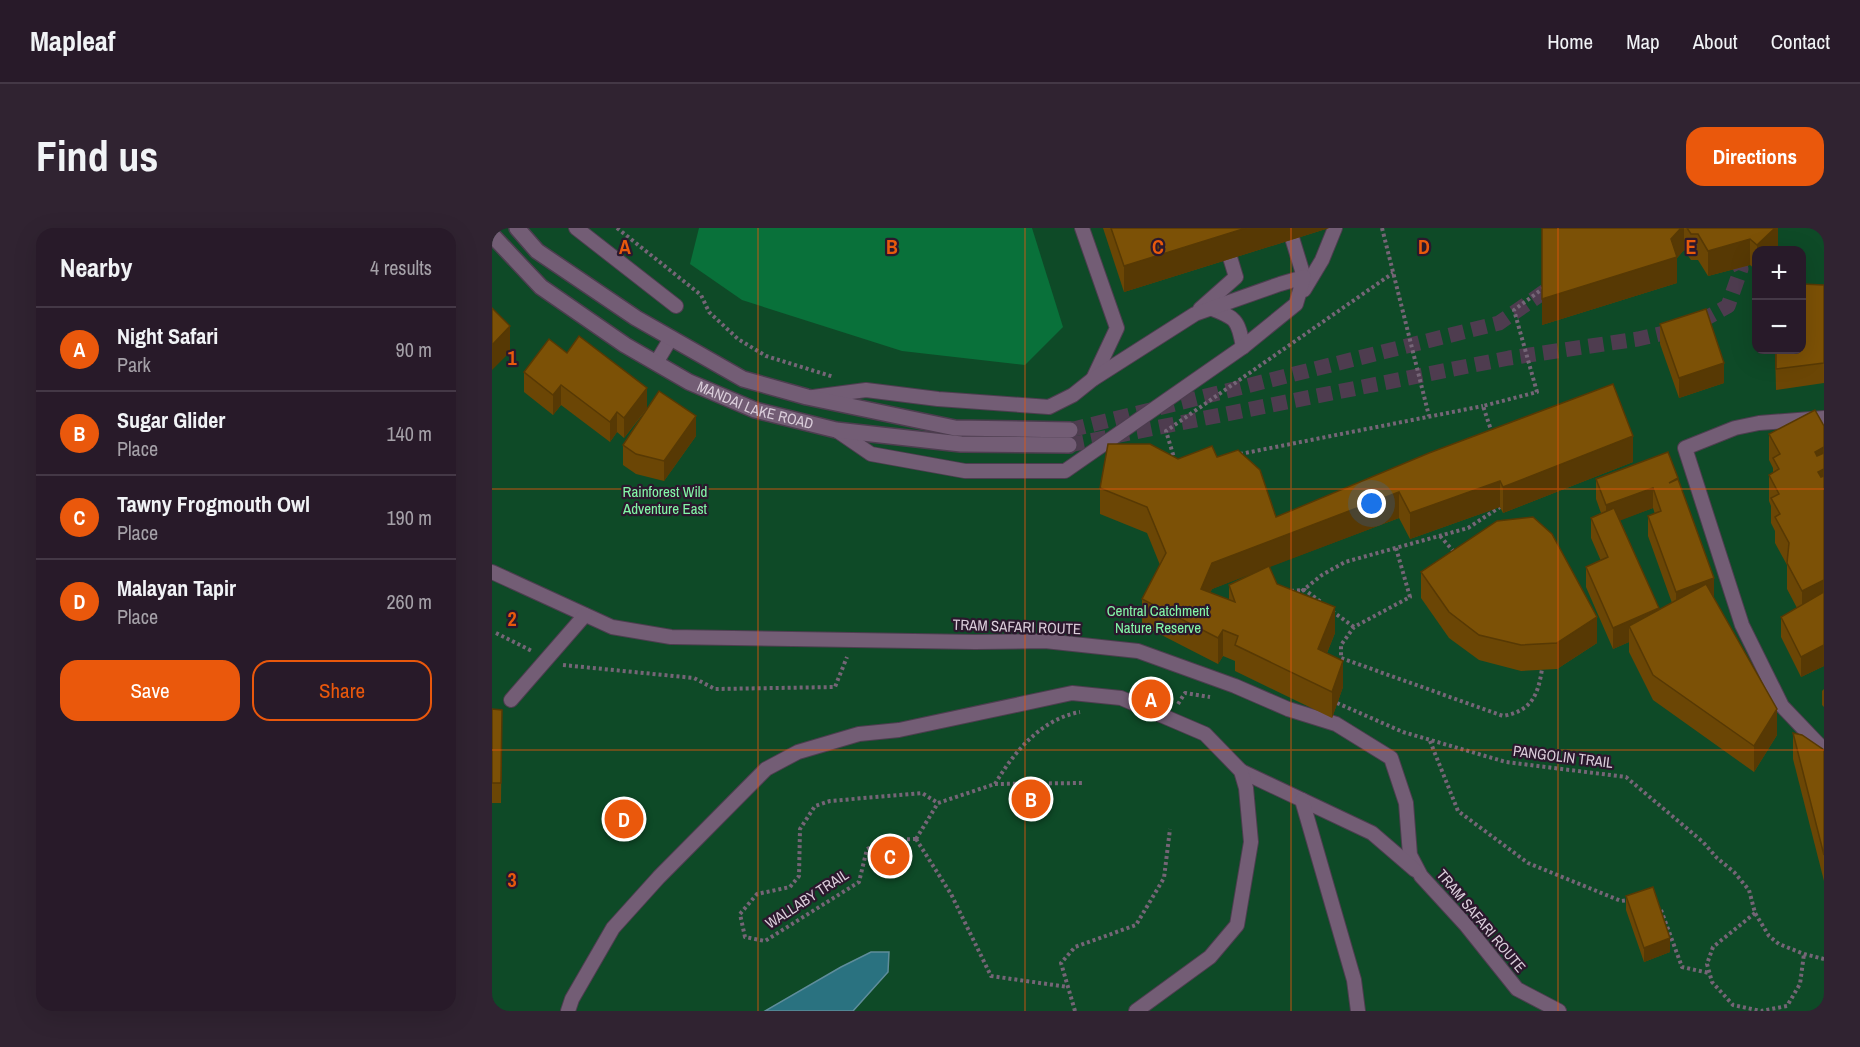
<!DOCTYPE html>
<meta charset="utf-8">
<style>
body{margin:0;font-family:"Archivo Narrow",sans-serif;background:#302331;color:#f1f3f6}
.controls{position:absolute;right:18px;top:18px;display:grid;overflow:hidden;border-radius:12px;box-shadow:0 6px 24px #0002}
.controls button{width:54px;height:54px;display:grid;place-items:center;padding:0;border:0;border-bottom:2px solid #443846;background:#281a29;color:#f1f3f6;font:30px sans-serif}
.you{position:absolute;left:880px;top:276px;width:21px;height:21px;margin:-15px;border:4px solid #fff;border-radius:50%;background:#1a73e8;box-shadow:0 0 0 9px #1a73e833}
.badge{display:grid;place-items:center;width:39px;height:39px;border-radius:50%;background:#ea580c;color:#fff;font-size:20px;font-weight:700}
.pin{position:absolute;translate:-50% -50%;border:3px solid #fff;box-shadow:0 2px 6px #0006}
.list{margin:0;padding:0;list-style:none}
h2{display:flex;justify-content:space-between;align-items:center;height:78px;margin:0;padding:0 24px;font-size:26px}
h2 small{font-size:20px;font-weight:400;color:#a5a1a8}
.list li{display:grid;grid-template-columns:39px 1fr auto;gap:18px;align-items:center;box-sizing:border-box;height:84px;padding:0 24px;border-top:2px solid #443846}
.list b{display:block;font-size:22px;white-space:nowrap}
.list p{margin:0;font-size:20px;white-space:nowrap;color:#a5a1a8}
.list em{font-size:20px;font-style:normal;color:#a5a1a8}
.actions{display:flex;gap:12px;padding:18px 24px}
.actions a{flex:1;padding:14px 0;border:2px solid #ea580c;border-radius:18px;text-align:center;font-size:21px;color:#ea580c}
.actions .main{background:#ea580c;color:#fff}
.map{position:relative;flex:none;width:1332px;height:783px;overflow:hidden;border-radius:18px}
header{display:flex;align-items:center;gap:36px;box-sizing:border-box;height:84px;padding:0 30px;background:#281a29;border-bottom:2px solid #443846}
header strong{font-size:28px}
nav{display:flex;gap:33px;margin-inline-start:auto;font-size:21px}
.intro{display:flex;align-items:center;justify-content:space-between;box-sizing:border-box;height:144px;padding:0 36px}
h1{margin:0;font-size:42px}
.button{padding:15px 27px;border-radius:18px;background:#ea580c;color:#fff;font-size:21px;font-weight:700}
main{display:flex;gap:36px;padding:0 36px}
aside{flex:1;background:#281a29;border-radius:18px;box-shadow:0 6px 24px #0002}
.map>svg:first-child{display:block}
</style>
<header>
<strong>Mapleaf</strong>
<nav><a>Home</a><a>Map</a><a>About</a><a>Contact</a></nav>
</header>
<div class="intro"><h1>Find us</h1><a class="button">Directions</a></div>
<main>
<aside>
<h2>Nearby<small>4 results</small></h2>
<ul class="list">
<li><span class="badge">A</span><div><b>Night Safari</b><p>Park</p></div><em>90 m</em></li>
<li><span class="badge">B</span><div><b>Sugar Glider</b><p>Place</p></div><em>140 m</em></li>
<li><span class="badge">C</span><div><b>Tawny Frogmouth Owl</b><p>Place</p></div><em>190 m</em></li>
<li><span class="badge">D</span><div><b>Malayan Tapir</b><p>Place</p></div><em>260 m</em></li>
</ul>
<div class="actions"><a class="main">Save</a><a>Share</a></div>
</aside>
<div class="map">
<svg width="1332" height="783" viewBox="0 0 1332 783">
<rect width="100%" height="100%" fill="#352237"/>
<path fill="#0e4a27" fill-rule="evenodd" d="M0,0H1332V783H0ZM1264,22H1310V122H1264Z"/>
<polygon fill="#09713a" points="207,0 540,0 571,99 533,137 410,123 250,72 198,36"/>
<polygon fill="#2a7280" stroke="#5f8d9b" stroke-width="1.5" points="379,724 397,724 396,744 361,783 273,783 349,739"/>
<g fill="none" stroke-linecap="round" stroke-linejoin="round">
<g stroke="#4e3c4f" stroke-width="15" stroke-dasharray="15 8" stroke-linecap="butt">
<polyline points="578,202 1007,95 1065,55"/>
<polyline points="577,217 1017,130 1146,111 1198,99 1236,78 1249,41 1235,12 1209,0"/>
</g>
<g stroke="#4d3d4f" stroke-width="16">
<g id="lane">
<polyline points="84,0 184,78"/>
<polyline points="590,0 625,100 601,151"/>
<polyline points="797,0 812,49"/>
<polyline points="812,62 830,32 843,0"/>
<path d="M718,80C744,90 746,91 751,119"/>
<polyline points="708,81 744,49 733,13"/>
<polyline points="164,135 179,110"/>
<polyline points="321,169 374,162 446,171 557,179 581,167 601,151 703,86 788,56 812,49 804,76 751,119 573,243 473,243 379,226 344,202"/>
<polyline points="1332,190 1267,195 1243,200 1193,220 1250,397 1290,478 1332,522"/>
<polyline points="0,344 120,399 179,409 483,414 553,413 646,423 743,458 796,481 844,496 899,530 914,575 918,627 929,648 973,696 1025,761 1067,783"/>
<polyline points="19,472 93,387"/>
<polyline points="749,543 880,605 923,642"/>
<polyline points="810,572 862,752 866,783"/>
<polyline points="76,783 80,771 121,700 167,649 274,541 306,524 367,506 407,502 580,465 629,470 713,506 749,543 754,560 759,614 745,697 718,729 644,783"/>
</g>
</g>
<g stroke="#4d3d4f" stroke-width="18">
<g id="street">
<polyline points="25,0 45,23 144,90 251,151 315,169 463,200 578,202"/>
<path id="s1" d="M0,7L49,59L133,117L197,154L263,182L344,202L469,216L577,217"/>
</g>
</g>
<g stroke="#756577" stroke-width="4" stroke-dasharray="3 3" stroke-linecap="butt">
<polyline points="125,0 209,67 217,84 246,111 274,128 342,149"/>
<polyline points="890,0 937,188"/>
<polyline points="1000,205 991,178 1045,164 1022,82 1053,59"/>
<polyline points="748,226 991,178"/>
<polyline points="683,233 674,203 901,45"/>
<polyline points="948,308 963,325"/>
<path d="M904,320L918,369L862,399L849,417V430L1011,488C1039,483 1046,468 1050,441"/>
<polyline points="799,363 813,362 829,374"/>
<polyline points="805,367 830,347 853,334 976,300 1008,279"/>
<polyline points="840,383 862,399"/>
<polyline points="4,405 40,423"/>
<polyline points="71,437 202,450 223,461 343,459 355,429"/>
<polyline points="845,475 911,504 1014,534 1134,549 1211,614 1225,630 1242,644 1257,662 1263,685 1277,708 1287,716 1312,726 1332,731"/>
<polyline points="686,476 693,465 718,469"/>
<polyline points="938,513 966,583 1036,635 1129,673 1137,672"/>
<path d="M503,556C522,524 549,491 588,484"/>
<polyline points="446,575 503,556 590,555"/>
<polyline points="424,611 394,612 375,621 367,654 273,713 253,709 248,686 265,666 298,659 307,648 308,601 323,578 338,573 430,565 446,575"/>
<polyline points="424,611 459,666 499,748 576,759"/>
<polyline points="424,611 446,575"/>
<polyline points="1169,682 1190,739 1217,745"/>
<polyline points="1263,685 1221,719 1215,736 1220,754 1241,777 1269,783 1295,778 1308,756 1312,726"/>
<polyline points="583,783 569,735 583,719 644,697 672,650 678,601"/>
</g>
<use href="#lane" stroke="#735d75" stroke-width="14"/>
<use href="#street" stroke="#735d75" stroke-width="15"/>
</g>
<g fill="#6b4605" fill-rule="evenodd">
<polygon points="611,0 837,0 632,64"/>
<polygon points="1050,0 1286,0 1286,22 1264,22 1264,42 1258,37 1216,48 1206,32 1199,32 1192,22 1185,30 1185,55 1050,97"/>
<polygon points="1332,57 1332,155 1284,162 1283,122 1310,122"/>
<polygon points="1168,96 1232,155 1187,170 1168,116"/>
<polygon points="75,125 155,180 204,208 172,253 144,246 131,237 131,217 155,181 132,210 125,204 118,214 69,177 61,187 32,164 32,144"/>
<polygon points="1332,198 1332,438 1309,449 1289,409 1289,389 1305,380 1295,361 1295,337 1283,315 1283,303 1279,295 1279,278 1277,273 1277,247 1281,245 1281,240 1277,232 1277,206"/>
<path d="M937,225L1141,234L1011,285L1008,279L918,311L907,290L777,339L785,356L843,405L835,425L851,459L840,490L743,443V433L731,428L726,436L650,397V371L668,337L655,305L608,286V260L686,231L725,229L784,289ZM763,344L737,357V372L718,365L720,361Z"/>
<path d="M1104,251L1186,253L1222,370L1285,507L1262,544L1161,472L1137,424V414L1121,421L1094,359V339L1109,333L1099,310V290L1109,285L1104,271ZM1161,280L1163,286L1156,288V308L1180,375L1167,382L1128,292Z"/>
<polygon points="929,344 1105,415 1065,441 1029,443 987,432 957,410 929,370"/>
<polygon points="1332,461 1332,479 1330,477 1330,463"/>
<polygon points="0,481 10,482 9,575 0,575"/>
<polygon points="1301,505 1332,522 1332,653 1301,531"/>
<polygon points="1134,668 1178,724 1152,734 1134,682"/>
</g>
<g fill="#573904">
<polygon points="754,0 837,0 632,64 632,38"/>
<polygon points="1189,0 1192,0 1192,22 1185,30 1185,55 1050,97 1050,71 1179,11"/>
<polygon points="1283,0 1286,0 1286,22 1265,22 1265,17"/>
<polygon points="1258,11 1258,37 1216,48 1216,23"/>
<polygon points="18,98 18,124 0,142 0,117"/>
<polygon points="1232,135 1232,155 1187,170 1187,150"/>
<polygon points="69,157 69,177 61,187 61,167"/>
<polygon points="155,160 155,180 132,210 132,190"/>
<polygon points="125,184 125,204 118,214 118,194"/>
<polygon points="204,188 204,208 172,253 172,233"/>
<polygon points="1141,208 1141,234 1011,285 1011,259"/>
<polygon points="1332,219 1332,267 1326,270 1323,224"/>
<polygon points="1008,253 1008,279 918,311 918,285"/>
<polygon points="1161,260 1161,280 1114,298 1114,277"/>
<polygon points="907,264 907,290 720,361 709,387 709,361 720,335"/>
<polygon points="1222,350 1222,370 1184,384 1184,364"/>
<polygon points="1332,352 1332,377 1310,389 1310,363"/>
<polygon points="843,379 843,405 826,447 826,421"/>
<polygon points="1167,380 1167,400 1137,398 1137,414 1121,421 1121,400"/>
<polygon points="1105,389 1105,415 1065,441 1065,415"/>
<polygon points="731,402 731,428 726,436 726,410"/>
<polygon points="1332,417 1332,438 1309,449 1309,429"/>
<polygon points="851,433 851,459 840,490 840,464"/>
<polygon points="1285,481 1285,507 1262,544 1262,518"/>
<polygon points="1178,710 1178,724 1152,734 1152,720"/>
</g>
<g fill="#7c5106" stroke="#573904" stroke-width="1.5">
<polygon points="619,0 754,0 632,38"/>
<polygon points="1050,0 1189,0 1179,11 1185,29 1050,71"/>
<polygon points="1195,0 1283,0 1265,17 1258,11 1216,23 1206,6 1199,6"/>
<polygon points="1310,56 1332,57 1332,135 1284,141 1284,122 1310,122"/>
<polygon points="0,80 18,98 0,117"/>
<polygon points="1214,81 1232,135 1187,150 1168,96"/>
<polygon points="87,108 155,160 132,190 125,184 118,194 69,157 61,167 32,144 57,111 75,125"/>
<polygon points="1121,156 1141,208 1011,259 1008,253 918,285 907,264 720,335 709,361 743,374 737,357 777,338 785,356 843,379 826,421 851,433 840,464 743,417 746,408 731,402 726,410 650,371 674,325 655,279 608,260 616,216 658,216 686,231 720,218 725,229 746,222 768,242 784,289 937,225"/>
<polygon points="167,163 204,188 172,233 144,226 131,217"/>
<polygon points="1323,182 1332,198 1332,219 1323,224 1325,228 1332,225 1332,241 1326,244 1329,249 1332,248 1332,352 1310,363 1295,335 1297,315 1283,289 1288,286 1279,270 1287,266 1277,247 1287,241 1281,230 1288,226 1277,206"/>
<polygon points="1176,224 1186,250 1177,255 1186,251 1222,350 1184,364 1156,288 1169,283 1161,260 1114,277 1104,251"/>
<polygon points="1122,280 1167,380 1121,400 1094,339 1116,329 1099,290"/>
<polygon points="1041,289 1060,306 1105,389 1065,415 1029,417 987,407 957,384 929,344 1005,293"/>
<polygon points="1214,356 1285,481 1262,518 1161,447 1137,398"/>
<polygon points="1332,364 1332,417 1309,429 1289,389"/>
<polygon points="0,481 10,482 9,555 0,555"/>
<polygon points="1301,505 1310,507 1332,522 1332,627"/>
<polygon points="1161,659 1178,710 1152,720 1134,668"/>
</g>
<path fill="none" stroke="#e8590c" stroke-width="1.5" stroke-opacity="0.55" d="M266,0V783M533,0V783M799,0V783M1066,0V783M0,261H1332M0,522H1332"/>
<g text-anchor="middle" stroke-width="4.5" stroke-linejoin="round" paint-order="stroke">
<g font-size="15" fill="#dacdda" stroke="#2b182d">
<text dy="5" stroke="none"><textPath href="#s1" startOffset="318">MANDAI LAKE ROAD</textPath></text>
<text transform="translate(525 399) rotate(2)" y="5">TRAM SAFARI ROUTE</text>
<text transform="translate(1071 529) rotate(7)" y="5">PANGOLIN TRAIL</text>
<text transform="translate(315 671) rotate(-33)" y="5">WALLABY TRAIL</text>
<text transform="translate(989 693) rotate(50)" y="5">TRAM SAFARI ROUTE</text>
</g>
<g font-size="15" fill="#84f7a8" stroke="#2b182d">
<text x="173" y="269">Rainforest Wild<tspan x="173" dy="17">Adventure East</tspan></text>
<text x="666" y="388">Central Catchment<tspan x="666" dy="17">Nature Reserve</tspan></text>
</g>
</g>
<g font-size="20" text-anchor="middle" font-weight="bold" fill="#e8590c" stroke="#2b182d" stroke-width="4.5" stroke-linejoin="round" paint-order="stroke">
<text x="133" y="26">A</text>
<text x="400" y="26">B</text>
<text x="666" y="26">C</text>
<text x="932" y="26">D</text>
<text x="1199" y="26">E</text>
<text x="20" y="137">1</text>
<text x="20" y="398">2</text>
<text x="20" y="659">3</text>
</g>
</svg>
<div class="controls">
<button>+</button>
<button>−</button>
</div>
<div class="you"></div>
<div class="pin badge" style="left:659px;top:471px">A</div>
<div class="pin badge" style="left:539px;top:571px">B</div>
<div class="pin badge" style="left:398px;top:628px">C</div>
<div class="pin badge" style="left:132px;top:591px">D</div>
</div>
</main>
